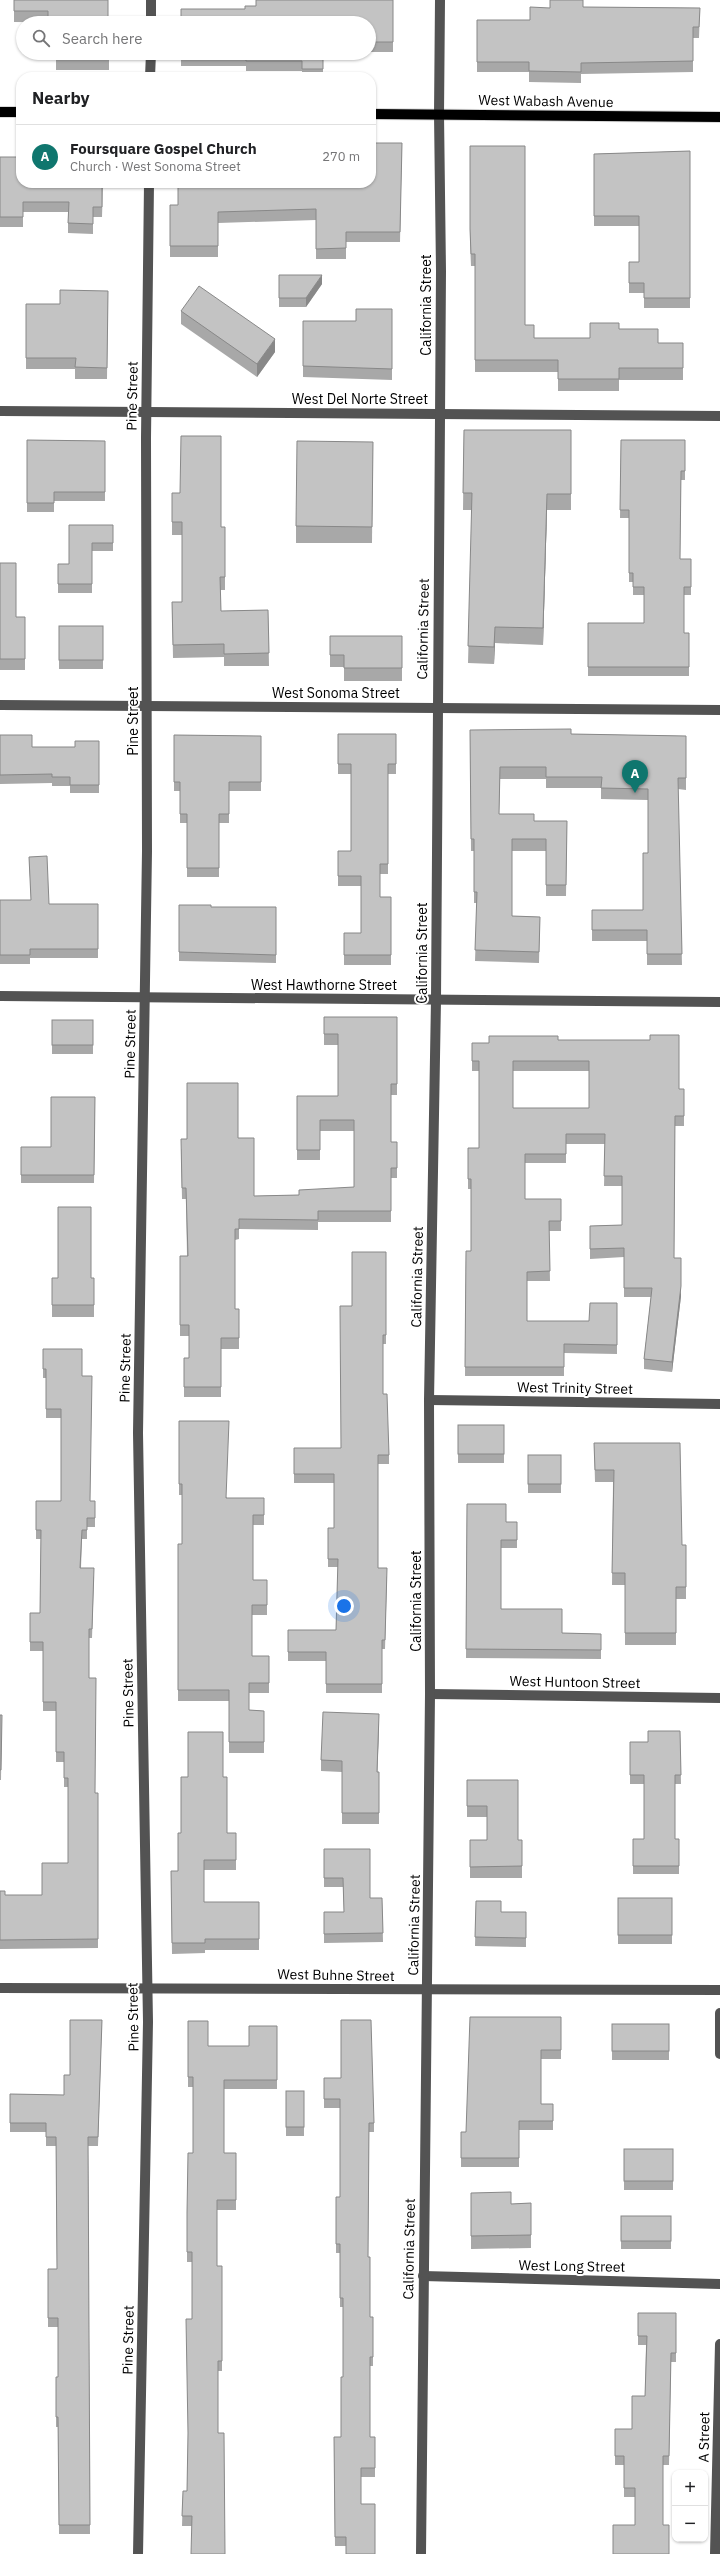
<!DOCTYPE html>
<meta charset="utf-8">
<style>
body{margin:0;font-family:"IBM Plex Sans",sans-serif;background:#f6f6f6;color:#202124}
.controls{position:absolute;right:12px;bottom:12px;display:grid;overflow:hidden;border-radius:8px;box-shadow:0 1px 3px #0004}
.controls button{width:36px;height:36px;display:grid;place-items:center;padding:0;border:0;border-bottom:1px solid #e0e0e0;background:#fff;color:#202124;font:20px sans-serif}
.you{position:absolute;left:344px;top:1606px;width:14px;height:14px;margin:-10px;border:3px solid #fff;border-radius:50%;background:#1a73e8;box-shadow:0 0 0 6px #1a73e833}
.badge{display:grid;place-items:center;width:26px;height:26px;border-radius:50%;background:#0f766e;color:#fff;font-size:13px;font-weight:700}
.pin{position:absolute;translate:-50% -33px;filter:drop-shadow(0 1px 2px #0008)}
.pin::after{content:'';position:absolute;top:21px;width:14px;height:12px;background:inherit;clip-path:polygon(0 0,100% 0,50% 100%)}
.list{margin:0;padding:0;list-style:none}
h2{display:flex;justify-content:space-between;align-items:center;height:52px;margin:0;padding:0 16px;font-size:17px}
h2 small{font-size:13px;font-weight:400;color:#757577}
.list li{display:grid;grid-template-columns:26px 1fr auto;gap:12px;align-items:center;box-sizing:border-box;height:64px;padding:0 16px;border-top:1px solid #e0e0e0}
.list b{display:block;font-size:15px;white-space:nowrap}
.list p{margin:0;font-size:13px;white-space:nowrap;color:#757577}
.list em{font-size:13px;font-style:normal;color:#757577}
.icon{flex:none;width:22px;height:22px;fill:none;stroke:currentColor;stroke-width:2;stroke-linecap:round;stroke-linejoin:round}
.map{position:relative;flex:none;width:720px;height:2554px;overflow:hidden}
.search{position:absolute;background:#fff;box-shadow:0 1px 3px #0004;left:16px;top:16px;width:360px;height:44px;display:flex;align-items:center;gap:10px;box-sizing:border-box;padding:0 14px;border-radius:22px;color:#757577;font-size:15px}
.panel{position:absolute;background:#fff;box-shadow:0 1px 3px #0004;left:16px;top:72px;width:360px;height:116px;border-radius:16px}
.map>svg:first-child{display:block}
</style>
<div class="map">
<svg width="720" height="2554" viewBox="0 0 720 2554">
<rect width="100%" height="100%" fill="#fff"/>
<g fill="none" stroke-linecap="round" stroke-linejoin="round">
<g stroke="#dbdbdb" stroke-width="12">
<g id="major">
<polyline points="0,112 21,112"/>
<polyline points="371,114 720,117"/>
</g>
</g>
<g stroke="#535353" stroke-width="10">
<polyline points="151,23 151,0"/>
<polyline points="150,77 151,53"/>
<polyline points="0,411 720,416"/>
<polyline points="0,705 720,710"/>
<polyline points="0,996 720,1002"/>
<polyline points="429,1400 720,1404"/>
<polyline points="430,1694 720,1698"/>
<polyline points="0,1988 720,1990"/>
<polyline points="720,2013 720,2054"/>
<polyline points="423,2276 720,2284"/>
<polyline points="138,2554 148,2022 138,1433 147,851 146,438 149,183"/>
<polyline points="421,2554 430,1694 429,1400 436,1000 441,271 439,114 440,0"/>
<polyline points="715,2554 720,2344"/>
</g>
<use href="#major" stroke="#000" stroke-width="10"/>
</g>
<g fill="#a8a8a8" fill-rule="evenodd">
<polygon points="14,0 108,23 14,22"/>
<polygon points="393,0 393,52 369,52 369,23 245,9 256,6"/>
<polygon points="583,7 700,8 699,38 693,38 693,72 581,74 581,83 529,82 529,72 477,72 477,20 530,20 550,8"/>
<rect x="56" y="53" width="53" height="17"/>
<polygon points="181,53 323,53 323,77 302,77 302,71 246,71 246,66 181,66"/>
<polygon points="402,143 400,242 346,242 346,259 316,259 316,220 218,223 218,257 170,257 170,205 178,205"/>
<polygon points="470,146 525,325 534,338 590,338 619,329 658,343 683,343 683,380 619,380 619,391 558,391 558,372 475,372 475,266 471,266 470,241"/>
<polygon points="690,151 690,308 644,308 644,293 629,293 629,262 639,262 639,226 594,226 594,154"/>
<polygon points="0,157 21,183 103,183 102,217 93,217 93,234 68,233 68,212 23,212 23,227 0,227"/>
<polygon points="279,275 322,284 306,307 279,307"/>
<polygon points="108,291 107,379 75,379 75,369 26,369 26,304 60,304"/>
<polygon points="392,309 392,380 303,377 303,321 356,321"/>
<polygon points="181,311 275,352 257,377 181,324"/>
<polygon points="464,430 571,430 571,510 547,510 543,645 495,643 494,664 468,663 472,510 463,510"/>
<polygon points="27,440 105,441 105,501 54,501 54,512 27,512"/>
<polygon points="621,440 685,440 685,480 681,480 680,559 691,559 691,595 684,595 684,633 689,633 689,676 588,676 588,623 644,623 644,595 633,595 633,582 629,582 629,518 620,518"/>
<polygon points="373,442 372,543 296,543 296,526"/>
<polygon points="172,493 221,527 225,540 225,590 220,590 221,611 268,610 269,666 224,666 224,657 173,658 172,602 182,602 182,535 172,535"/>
<polygon points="69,525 113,525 113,551 92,551 92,593 58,593 58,564 69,564"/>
<polygon points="0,563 16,617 25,617 25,670 0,670"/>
<rect x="59" y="626" width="44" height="43"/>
<polygon points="330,636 402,636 402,681 344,681 344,667 330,667"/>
<polygon points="470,730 571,734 686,736 686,790 678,789 682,965 647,965 647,941 592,941 592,910 643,910 648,853 648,800 601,799 601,788 546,788 546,779 500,779 499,814 534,821 567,821 566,896 546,896 546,851 512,851 512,916 540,917 539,963 475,961 477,903 474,903 474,851 471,851"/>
<polygon points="338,734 396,734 396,774 388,774 388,874 380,874 380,897 391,897 391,965 344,965 344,933 361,933 361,886 338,886 338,851 351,851 351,774 338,774"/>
<polygon points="0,735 32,747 75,747 99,741 99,793 70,793 70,786 52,786 52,783 0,784"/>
<polygon points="174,735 261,736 261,791 229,791 229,823 219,823 219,877 187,877 187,823 180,823 180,791 174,791"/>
<polygon points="29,857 49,904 98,904 98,958 30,958 30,964 0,964 0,900 31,900"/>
<polygon points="179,905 211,907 276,907 276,963 179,961"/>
<polygon points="324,1017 397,1017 397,1095 391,1095 391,1142 397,1142 397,1178 391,1178 391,1222 318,1222 318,1230 239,1229 239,1239 235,1240 235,1309 239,1309 239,1349 221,1349 221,1397 184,1397 184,1358 189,1358 189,1336 180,1336 180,1256 187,1256 186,1199 182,1199 181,1149 238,1138 254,1196 299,1195 354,1187 354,1131 320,1131 320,1160 297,1160 297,1096 338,1096 338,1045 324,1045"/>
<rect x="52" y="1020" width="41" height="34"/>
<path d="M558,1040L679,1089H684V1126H675L674,1258L681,1296L672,1372L644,1369V1359L651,1297H624V1257L590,1259V1226L622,1225V1186H604L605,1144H566V1163H525V1199H561V1231H549L550,1281H527V1321H589L617,1303V1354L564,1353V1376H465L466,1251H471V1189H468V1148H479V1071H472V1043H489ZM513,1071H589V1108H513Z"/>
<polygon points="95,1097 94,1183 21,1183 21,1147 51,1147"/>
<polygon points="386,1252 386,1344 383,1344 383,1394 389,1455 389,1464 378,1464 378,1568 387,1577 385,1649 382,1649 382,1693 326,1693 326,1661 288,1661 288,1630 336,1630 338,1567 328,1567 328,1528 334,1528 334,1483 294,1483 294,1448 341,1448 352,1306"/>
<rect x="52" y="1278" width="42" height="39"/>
<polygon points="43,1349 82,1376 90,1501 95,1501 95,1527 87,1527 87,1539 82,1539 81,1568 94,1577 92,1638 89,1638 89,1678 95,1793 98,1793 98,1948 0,1949 0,1891 5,1895 42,1895 68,1863 68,1787 64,1787 64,1762 56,1762 56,1711 43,1711 43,1651 30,1651 30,1613 40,1613 41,1539 36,1539 36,1501 61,1501 61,1418 46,1418 46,1378 43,1378"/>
<polygon points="179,1421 227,1498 264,1498 264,1525 253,1525 253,1580 267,1580 267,1615 252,1615 252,1656 269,1656 269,1693 249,1693 249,1710 264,1711 264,1753 229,1753 229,1701 178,1701 178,1544 182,1544 182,1495 179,1495"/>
<rect x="458" y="1425" width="46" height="38"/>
<polygon points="594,1443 682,1545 686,1545 686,1599 676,1599 676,1645 625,1645 625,1585 612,1585 613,1482 595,1482"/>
<rect x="528" y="1455" width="33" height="38"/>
<polygon points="467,1504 506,1522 517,1522 517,1548 501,1548 501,1609 562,1633 601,1634 601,1659 466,1658"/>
<polygon points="0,1715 2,1715 1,1780 0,1780"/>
<polygon points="379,1726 377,1772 379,1772 379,1824 342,1824 342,1772 321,1771 321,1760"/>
<polygon points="680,1731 681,1784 675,1784 675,1839 679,1839 679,1874 633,1874 633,1839 644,1839 644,1784 630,1784 630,1742 648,1742"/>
<polygon points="223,1777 227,1833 236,1833 236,1870 204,1870 204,1902 259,1902 259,1950 205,1950 205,1953 172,1954 171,1871 178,1871 181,1833"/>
<polygon points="467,1780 518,1840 522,1840 522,1878 470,1878 470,1840 487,1840 487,1817 467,1817"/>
<polygon points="324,1849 370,1898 382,1898 383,1942 324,1943 324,1912 344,1912 343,1887 324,1887"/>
<rect x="618" y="1898" width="54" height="46"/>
<polygon points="476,1901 501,1912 526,1912 526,1947 475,1946"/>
<polygon points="561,2017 561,2059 541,2059 541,2104 553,2104 553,2130 519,2130 519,2167 461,2167 461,2132 466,2132"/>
<polygon points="102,2020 98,2146 88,2146 90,2534 59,2534 58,2427 56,2427 56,2377 58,2377 58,2327 48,2327 48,2269 57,2269 56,2146 46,2146 46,2132 10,2132 10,2094 64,2095 70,2075"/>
<polygon points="188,2021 208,2046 249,2046 277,2026 277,2089 224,2089 224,2153 236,2153 236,2210 217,2210 217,2266 222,2266 222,2371 218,2371 192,2526 182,2526 183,2491 187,2491 192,2319 192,2262 187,2262 187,2213 193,2153 193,2087 188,2087"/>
<rect x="612" y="2024" width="57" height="36"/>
<polygon points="324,2078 374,2123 374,2132 369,2132 368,2257 370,2317 373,2317 373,2366 370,2366 370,2437 375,2437 375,2477 361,2477 346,2546 335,2546 334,2437 341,2437 343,2377 343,2307 340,2307 340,2253 336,2253 336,2197 340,2197 340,2108 324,2108"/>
<rect x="286" y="2091" width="18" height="45"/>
<rect x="624" y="2149" width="49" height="41"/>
<polygon points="471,2193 511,2204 531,2203 531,2248 471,2249"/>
<rect x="621" y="2216" width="50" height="33"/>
<polygon points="638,2313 676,2313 676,2362 671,2362 669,2465 663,2465 663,2525 635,2525 635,2497 624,2497 624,2465 615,2465 615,2429 632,2429 645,2396 646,2345 638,2345"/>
</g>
<g fill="#888">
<polygon points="322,275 322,284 306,307 306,298"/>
<polygon points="275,339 275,352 257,377 257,364"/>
<polygon points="547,494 547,510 543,645 543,628"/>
<polygon points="495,627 495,643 494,664 494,647"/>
<polygon points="681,1286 681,1296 672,1372 672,1362"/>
<polygon points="379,1714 379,1726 377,1783 377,1772"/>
</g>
<g fill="#c3c3c3" stroke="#888" fill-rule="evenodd">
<polygon points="14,0 108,0 108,23 56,23 56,21 48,21 48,11 14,11"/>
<polygon points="256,0 393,0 393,42 369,42 369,23 181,23 181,9 245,9 245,6 256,6"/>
<polygon points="550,0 583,0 583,7 700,8 699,27 693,27 693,61 581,63 581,72 529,71 529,62 477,62 477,20 530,20 530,7 550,8"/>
<rect x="56" y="53" width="53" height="6"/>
<polygon points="181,53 323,53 323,69 302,69 302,61 246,61 246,56 181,56"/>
<polygon points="371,143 402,143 400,232 346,232 346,248 316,249 316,209 218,212 218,246 170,246 170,205 178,205 178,183 371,183"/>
<polygon points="470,146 525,146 525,325 534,325 534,338 590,338 590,323 619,323 619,329 658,329 658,343 683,343 683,368 619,368 619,379 558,379 558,360 475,360 475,254 471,254 470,229"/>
<polygon points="690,151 690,298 644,298 644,283 629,283 629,262 639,262 639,216 594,216 594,154"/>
<polygon points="0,157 21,157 21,183 102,183 102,207 93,207 93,224 68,223 69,202 23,202 23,217 0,217"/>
<polygon points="279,275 322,275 306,298 279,298"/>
<polygon points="199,286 275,339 257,364 181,311"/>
<polygon points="60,290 108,291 107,368 75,367 76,358 26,358 26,304 60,304"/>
<polygon points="356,309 392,309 392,369 303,366 303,321 356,321"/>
<polygon points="464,430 571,430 571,494 547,494 543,628 495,627 494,647 468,646 472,493 463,493"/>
<polygon points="181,436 221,436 221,527 225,527 225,577 220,577 221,611 268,610 269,653 224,654 224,644 173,645 172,602 182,602 182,522 172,522 172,493 180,493"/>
<polygon points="27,440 105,441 105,492 54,492 54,503 27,503"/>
<polygon points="621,440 685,440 685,471 681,471 680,559 691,559 691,587 684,587 684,633 689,633 689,667 588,667 588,623 644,623 644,587 633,587 633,573 629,573 629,510 620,510"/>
<polygon points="297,441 373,442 372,527 296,526"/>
<polygon points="69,525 113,525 113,543 92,543 92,584 58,584 58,564 69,564"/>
<polygon points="0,563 16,563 16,617 25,617 25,659 0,659"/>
<rect x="59" y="626" width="44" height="34"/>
<polygon points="330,636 402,636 402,668 344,668 344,655 330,655"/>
<polygon points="571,729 571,734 686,736 686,778 678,778 682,954 647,954 647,930 592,930 592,910 643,910 643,853 648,853 648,789 601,788 602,777 546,777 546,767 500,767 499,814 534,814 534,821 567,821 566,885 546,885 546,839 512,839 512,916 540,917 539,952 475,950 477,892 474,892 474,839 471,839 470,730"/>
<polygon points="338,734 396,734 396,764 388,764 388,864 380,864 380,897 391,897 391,955 344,955 344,933 361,933 361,876 338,876 338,851 351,851 351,764 338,764"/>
<polygon points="0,735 32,735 32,747 75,747 75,741 99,741 99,785 70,785 70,777 52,777 52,774 0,775"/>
<polygon points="174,735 261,736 261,782 229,782 229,814 219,814 219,868 187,868 187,814 180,814 180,782 174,782"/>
<polygon points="47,856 49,904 98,904 98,949 30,949 30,955 0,955 0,900 31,900 29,857"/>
<polygon points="179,905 211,905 211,907 276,907 276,955 179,952"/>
<polygon points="324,1017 397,1017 397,1084 391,1084 391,1142 397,1142 397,1168 391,1168 391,1211 318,1211 318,1220 239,1219 239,1229 235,1229 235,1309 239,1309 239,1338 221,1338 221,1387 184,1387 184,1358 189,1358 189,1325 180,1325 180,1256 188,1256 186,1188 182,1188 181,1139 187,1139 187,1083 238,1083 238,1138 254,1138 254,1196 299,1195 299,1190 354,1187 354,1120 320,1120 320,1150 297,1150 297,1096 338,1096 338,1034 324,1034"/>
<rect x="52" y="1020" width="41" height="25"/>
<path d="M650,1035H679V1089H684V1116H675L674,1258H681V1286L672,1362L644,1359L652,1288H624V1248L590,1249V1226L622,1225V1176H604L605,1134H566V1154H525V1199H561V1221H549L550,1271L527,1272V1321H589L590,1303H617V1345L564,1344V1367H465L466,1251H471V1179H468V1148H479V1061H472V1043H489V1036H558V1040H650ZM513,1061H589V1108H513Z"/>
<polygon points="51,1097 95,1097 94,1175 21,1175 21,1147 51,1147"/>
<polygon points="58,1207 91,1207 91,1278 94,1278 94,1305 52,1305 52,1278 58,1278"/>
<polygon points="352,1252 386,1252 386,1335 383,1335 383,1394 387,1394 389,1455 378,1455 378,1568 387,1568 385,1640 382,1640 382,1684 326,1684 326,1652 288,1652 288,1630 336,1630 338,1559 328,1559 328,1528 334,1528 334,1474 294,1474 294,1448 341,1448 340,1306 352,1306"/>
<polygon points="43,1349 82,1349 82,1376 92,1376 90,1501 95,1501 95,1518 87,1518 87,1530 82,1530 80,1568 94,1568 92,1629 89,1629 89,1678 96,1678 95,1793 98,1793 98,1939 0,1940 0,1891 5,1891 5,1895 42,1895 42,1863 68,1863 68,1778 64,1778 64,1752 56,1752 56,1702 43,1702 43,1642 30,1642 30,1613 40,1613 41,1530 36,1530 36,1501 61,1501 61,1409 46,1409 46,1369 43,1369"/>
<polygon points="179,1421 229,1421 226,1498 264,1498 264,1515 253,1515 253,1580 267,1580 267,1605 252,1605 252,1656 269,1656 269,1683 249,1683 249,1710 264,1711 264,1742 229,1742 229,1690 178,1690 178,1544 182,1544 182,1484 179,1484"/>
<rect x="458" y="1425" width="46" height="29"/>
<polygon points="594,1443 680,1443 682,1545 686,1545 686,1587 676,1587 676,1633 625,1633 625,1573 612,1573 614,1470 595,1470"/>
<rect x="528" y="1455" width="33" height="29"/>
<polygon points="467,1504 506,1504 506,1522 517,1522 517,1540 501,1540 501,1609 562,1609 562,1633 601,1634 601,1650 466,1649"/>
<polygon points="323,1712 379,1714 377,1772 379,1772 379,1813 342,1813 342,1761 321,1760"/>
<polygon points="0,1715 2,1715 1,1770 0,1770"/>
<polygon points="648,1731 680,1731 681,1775 675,1775 675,1839 679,1839 679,1866 633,1866 633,1839 644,1839 644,1775 630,1775 630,1742 648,1742"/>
<polygon points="188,1732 223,1732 223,1777 227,1777 227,1833 236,1833 236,1860 204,1860 204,1902 259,1902 259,1939 205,1939 205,1943 172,1943 171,1871 178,1871 178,1833 181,1833 181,1777 188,1777"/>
<polygon points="467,1780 518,1780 518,1840 522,1840 522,1866 470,1867 470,1840 487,1840 487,1806 467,1806"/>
<polygon points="324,1849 370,1849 370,1898 382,1898 383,1933 324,1934 324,1912 344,1912 343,1878 324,1878"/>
<rect x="618" y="1898" width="54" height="37"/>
<polygon points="476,1901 501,1901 501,1912 526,1912 526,1938 475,1937"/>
<polygon points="470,2017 561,2017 561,2050 541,2050 541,2104 553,2104 553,2121 519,2121 519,2158 461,2158 461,2132 466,2132"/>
<polygon points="70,2020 102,2020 98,2137 88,2137 90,2525 59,2525 58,2417 56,2417 56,2377 58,2377 58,2318 48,2318 48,2269 57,2269 56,2137 46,2137 46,2123 10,2123 10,2094 64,2095 64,2075 70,2075"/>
<polygon points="341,2020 371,2020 374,2123 369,2123 368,2257 370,2257 370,2317 373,2317 373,2357 370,2357 370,2437 375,2437 375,2468 361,2468 361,2504 375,2504 375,2554 346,2554 346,2537 335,2537 334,2437 341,2437 341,2377 343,2377 343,2298 340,2298 340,2244 336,2244 336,2197 340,2197 340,2099 324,2099 324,2078 341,2078"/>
<polygon points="188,2021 208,2021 208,2046 249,2046 249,2026 277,2026 277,2080 224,2080 224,2153 236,2153 236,2200 217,2200 217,2266 222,2266 222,2361 218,2361 218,2433 224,2433 225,2554 191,2554 192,2516 182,2516 183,2491 187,2491 188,2433 186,2319 192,2319 192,2252 187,2252 187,2213 188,2153 193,2153 193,2077 188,2077"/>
<rect x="612" y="2024" width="57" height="27"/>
<rect x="286" y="2091" width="18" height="36"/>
<rect x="624" y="2149" width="49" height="32"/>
<polygon points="511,2192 511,2204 531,2203 531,2235 471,2236 471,2193"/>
<rect x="621" y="2216" width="50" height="25"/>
<polygon points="638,2313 676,2313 676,2353 671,2353 669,2456 663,2456 663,2525 669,2525 669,2554 613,2554 613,2525 635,2525 635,2488 624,2488 624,2456 615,2456 615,2429 632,2429 632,2396 645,2396 647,2336 638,2336"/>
</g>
<g text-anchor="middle" stroke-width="4" stroke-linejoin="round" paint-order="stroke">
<g font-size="14" fill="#000" stroke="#fff">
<text transform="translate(546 101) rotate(1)" y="5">West Wabash Avenue</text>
<text transform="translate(426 305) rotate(-90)" y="5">California Street</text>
<text transform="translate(132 396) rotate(-89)" y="5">Pine Street</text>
<text x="360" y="404">West Del Norte Street</text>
<text transform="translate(423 629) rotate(-89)" y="5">California Street</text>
<text x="336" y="698">West Sonoma Street</text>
<text transform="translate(133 721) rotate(-90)" y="5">Pine Street</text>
<text transform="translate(422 953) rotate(-90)" y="5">California Street</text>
<text x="324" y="990">West Hawthorne Street</text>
<text transform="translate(130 1044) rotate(-89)" y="5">Pine Street</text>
<text transform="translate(417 1277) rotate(-89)" y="5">California Street</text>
<text transform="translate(125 1368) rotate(-89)" y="5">Pine Street</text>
<text transform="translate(575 1388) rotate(1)" y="5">West Trinity Street</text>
<text transform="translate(416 1601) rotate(-90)" y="5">California Street</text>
<text transform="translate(575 1682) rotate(1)" y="5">West Huntoon Street</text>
<text transform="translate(128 1693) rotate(-91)" y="5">Pine Street</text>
<text transform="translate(414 1925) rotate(-89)" y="5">California Street</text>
<text transform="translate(336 1975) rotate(1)" y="5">West Buhne Street</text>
<text transform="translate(133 2017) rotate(-91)" y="5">Pine Street</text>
<text transform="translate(409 2249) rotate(-89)" y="5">California Street</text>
<text transform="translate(572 2266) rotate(1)" y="5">West Long Street</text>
<text transform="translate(128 2340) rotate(-89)" y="5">Pine Street</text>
<text transform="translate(704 2437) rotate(-89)" y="5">A Street</text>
</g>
</g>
</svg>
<div class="controls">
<button>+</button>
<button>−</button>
</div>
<div class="you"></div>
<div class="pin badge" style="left:635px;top:793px">A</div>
<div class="search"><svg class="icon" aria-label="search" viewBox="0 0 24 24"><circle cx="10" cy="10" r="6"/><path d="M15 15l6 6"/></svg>Search here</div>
<section class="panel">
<h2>Nearby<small></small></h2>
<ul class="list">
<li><span class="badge">A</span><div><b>Foursquare Gospel Church</b><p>Church · West Sonoma Street</p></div><em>270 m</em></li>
</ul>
</section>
</div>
